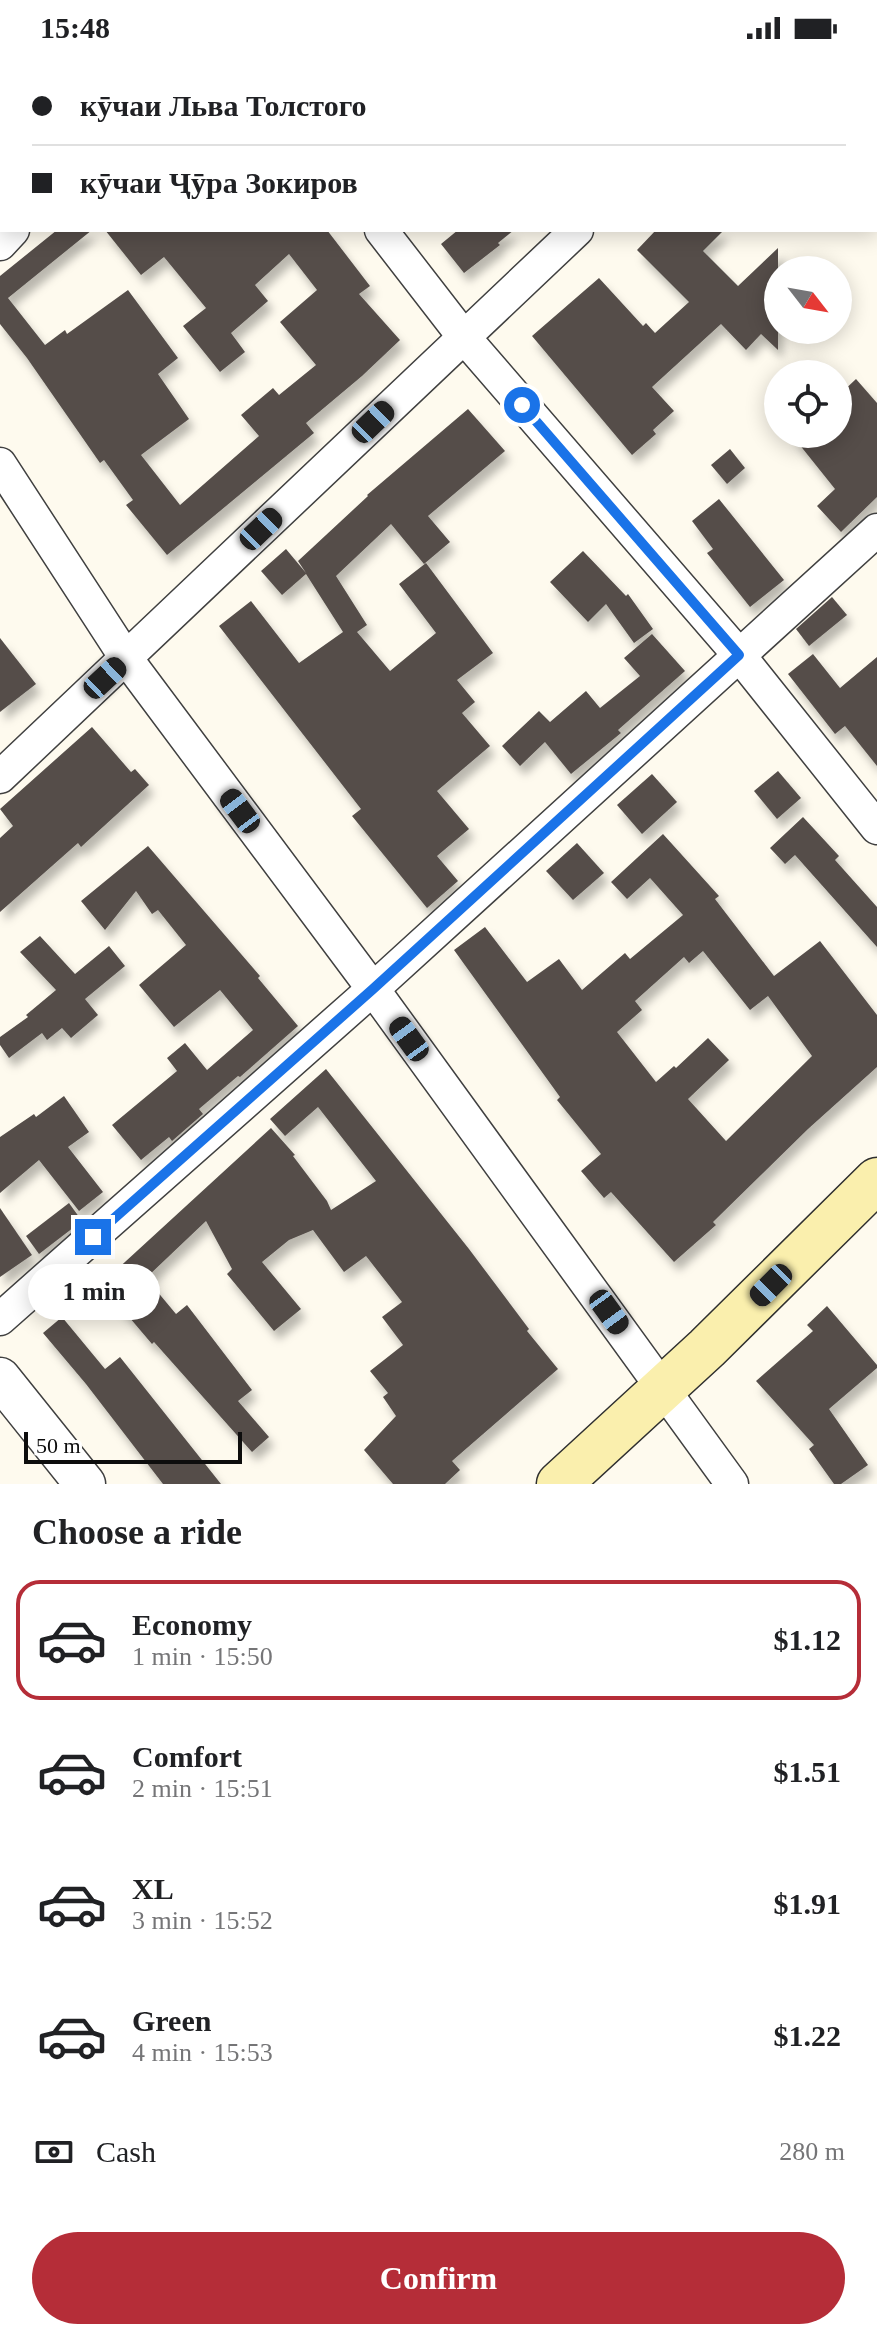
<!DOCTYPE html>
<html lang="en">
<head>
<meta charset="utf-8">
<style>
	:root { --surface:#fff; --page:#f2f2f2; --text:#202124; --muted:#757577; --line:#e0e0e0; --accent:#b52d38 }
	body { margin:0; font-family:Georgia,serif; background:var(--page); color:var(--text); height:100vh; display:flex; flex-direction:column; font-size:30px; white-space:nowrap }
	* { box-sizing:border-box; margin:0 }
	p { font-size:26px; color:var(--muted) }
	.icon { flex:none; width:44px; height:44px; fill:none; stroke:currentColor; stroke-width:2; stroke-linecap:round; stroke-linejoin:round }
	.map { position:relative; height:1428px; overflow:hidden }
	.sheet { display:flex; flex-direction:column; background:var(--surface); flex:1 }
	.sheet>* { flex:none }
	.guide { position:absolute; left:0px; top:0px; width:878px; height:176px; box-shadow:0 4px 20px #0003; display:grid; align-content:center; height:176px; padding:0 32px; background:var(--surface) }
	.needle { width:52px; rotate:121deg }
	.controls { position:absolute; left:764px; top:200px; display:grid; gap:16px }
	.controls a { display:grid; place-items:center; width:88px; height:88px; border-radius:50%; background:var(--surface); box-shadow:0 4px 20px #0003; font-size:40px }
	.scale { position:absolute; left:24px; bottom:20px; width:218px; box-sizing:border-box; padding-left:8px; border:4px solid #0d0d0d; border-top:0; font-size:22px; line-height:28px; white-space:nowrap; color:#0d0d0d; -webkit-text-stroke:6px #fff; paint-order:stroke }
	.end { position:absolute; width:36px; height:36px; margin:-18px; border:10px solid #1a73e8; background:#fff; box-shadow:0 0 0 4px #fff }
	.from { border-radius:50% }
	.bubble { position:absolute; height:56px; border-radius:28px; background:var(--surface); box-shadow:0 4px 20px #0003; font-size:26px; font-weight:800; line-height:56px; text-align:center }
	.car { position:absolute; width:24px; height:48px; margin:-24px -12px; border-radius:10px; box-shadow:0 0 6px 2px #0007; background:linear-gradient(#222 24%,#8ab4d8 0 40%,#222 0 76%,#8ab4d8 0 86%,#222 0) }
	.guide b { display:flex; align-items:center; gap:28px; height:76px; font-size:30px }
	.guide b+b { border-top:2px solid var(--line) }
	.guide i { width:20px; height:20px; background:var(--text) }
	ul { padding:0; list-style:none }
	li { display:flex; align-items:center; gap:24px; height:120px; margin:0 16px 12px; padding:0 16px; border:4px solid transparent; border-radius:24px }
	li div { flex:1 }
	li b { display:block; font-size:30px }
	li em { font-style:normal; font-weight:800 }
	li.active { border-color:var(--accent) }
	li>.icon { width:72px; height:72px; stroke-width:1.5 }
	h2 { padding:0 32px; font-size:36px; line-height:96px }
	.pay { display:flex; align-items:center; gap:20px; height:88px; padding:0 32px; font-size:30px }
	.pay p { margin-inline-start:auto }
	.action { display:flex; gap:16px; margin-top:auto; padding:16px 32px }
	.action a { flex:1; height:92px; border-radius:48px; background:var(--accent); color:#fff; font-size:32px; font-weight:800; line-height:92px; text-align:center }
	.status { display:flex; justify-content:space-between; align-items:center; height:56px; padding:0 40px; background:var(--surface); direction:ltr }
	.status svg { height:22px; fill:currentColor }
	.map>svg:first-child { display:block }
	.building { fill:#554e4a; fill-rule:evenodd; filter:url(#shadow) }
	.lines { fill:none; stroke-linecap:round; stroke-linejoin:round }
	.minor-casing { stroke:#404040; stroke-width:35 }
	.tertiary-casing { stroke:#404040; stroke-width:43 }
	.secondary-casing { stroke:#2f2f2f; stroke-width:47 }
	.minor { stroke:#fff; stroke-width:32 }
	.tertiary { stroke:#fff; stroke-width:40 }
	.secondary { stroke:#faefad; stroke-width:44 }
	.route { stroke:#1a73e8; stroke-width:10 }
</style>
</head>
<body>
<div class="status"><b>15:48</b><svg viewBox="0 0 49 12"><path d="M0 12V9h3v3zM5 12V6h3v6zM10 12V3h3v9zM15 12V0h3v12zM26 1h20v11H26zM47 4h2v5h-2z"/></svg></div>
<div class="map">
<svg width="877" height="1428" viewBox="0 0 877 1428">
	<defs>
		<filter id="shadow"><feDropShadow dx="5" dy="9" stdDeviation="4" flood-color="#0004"/></filter>
	</defs>
	<rect width="100%" height="100%" fill="#fefaee"/>
	<g class="building">
		<path d="M 57,174 L 92,174 L 8,242 L 45,289 L 65,274 L 67,278 L 128,234 L 178,302 L 158,318 L 189,363 L 141,399 L 180,449 L 259,380 L 241,359 L 273,332 L 279,339 L 316,309 L 280,266 L 317,234 L 289,198 L 255,229 L 268,245 L 231,277 L 245,296 L 220,316 L 183,270 L 206,252 L 164,201 L 141,219 L 105,174 L 327,174 L 370,230 L 359,238 L 400,284 L 362,320 L 306,367 L 314,377 L 167,499 L 126,449 L 133,444 L 104,404 L 100,407 L 27,302 L 0,268 L 0,220 Z"/>
		<path d="M 458,174 L 514,174 L 498,187 L 500,189 L 464,217 L 441,188 Z"/>
		<path d="M 656,174 L 724,174 L 703,195 L 738,230 L 778,192 L 778,294 L 761,278 L 746,294 L 721,268 L 652,331 L 674,355 L 653,374 L 656,378 L 632,399 L 532,280 L 599,222 L 643,270 L 646,267 L 655,277 L 689,246 L 637,194 Z"/>
		<path d="M 856,323 L 877,347 L 877,441 L 841,476 L 817,450 L 835,433 L 791,378 L 838,378 L 838,340 Z"/>
		<path d="M 468,353 L 505,395 L 428,460 L 450,486 L 424,508 L 391,468 L 336,520 L 367,569 L 357,576 L 390,615 L 436,577 L 399,528 L 426,507 L 493,597 L 457,624 L 475,646 L 462,657 L 490,690 L 437,735 L 469,773 L 437,800 L 458,825 L 427,852 L 352,760 L 361,753 L 219,570 L 251,545 L 299,607 L 343,576 L 306,518 L 282,539 L 261,515 L 286,493 L 306,517 L 298,505 L 368,440 L 367,439 Z"/>
		<path d="M 730,393 L 745,412 L 727,428 L 711,409 Z"/>
		<path d="M 719,443 L 784,524 L 750,551 L 707,497 L 713,493 L 692,465 Z"/>
		<path d="M 583,495 L 626,540 L 628,538 L 653,573 L 634,587 L 606,548 L 588,566 L 550,526 Z"/>
		<path d="M 832,541 L 847,559 L 809,590 L 796,573 Z"/>
		<path d="M 652,578 L 685,615 L 618,674 L 621,677 L 571,718 L 545,686 L 520,710 L 502,690 L 539,655 L 550,666 L 586,635 L 600,652 L 640,620 L 624,602 Z"/>
		<path d="M 0,582 L 36,628 L 0,656 Z"/>
		<path d="M 813,598 L 840,632 L 877,601 L 877,710 L 845,670 L 835,678 L 788,618 Z"/>
		<path d="M 92,671 L 131,716 L 135,713 L 149,729 L 81,791 L 78,787 L 0,856 L 0,782 L 13,770 L 0,753 Z"/>
		<path d="M 778,715 L 801,742 L 777,763 L 754,735 Z"/>
		<path d="M 652,718 L 677,746 L 642,778 L 617,749 Z"/>
		<path d="M 803,761 L 839,800 L 835,804 L 877,851 L 877,891 L 795,799 L 785,808 L 770,792 Z"/>
		<path d="M 663,778 L 719,840 L 715,843 L 774,920 L 820,885 L 877,959 L 877,1011 L 808,1073 L 713,1166 L 716,1169 L 674,1206 L 611,1136 L 604,1142 L 581,1115 L 601,1098 L 557,1044 L 560,1041 L 454,894 L 485,871 L 527,926 L 559,903 L 582,934 L 625,897 L 630,903 L 683,859 L 650,822 L 627,843 L 611,826 ZM 703,895 L 750,954 L 768,940 L 812,1000 L 726,1085 L 688,1043 L 729,1004 L 708,982 L 676,1012 L 674,1010 L 656,1026 L 617,976 L 642,954 L 635,945 L 684,901 L 689,907 Z"/>
		<path d="M 577,787 L 604,817 L 573,844 L 546,815 Z"/>
		<path d="M 148,790 L 260,920 L 258,922 L 298,970 L 240,1021 L 238,1020 L 199,1053 L 203,1058 L 172,1085 L 169,1081 L 141,1104 L 112,1069 L 177,1015 L 167,1002 L 185,987 L 207,1014 L 253,974 L 220,934 L 174,971 L 139,929 L 186,889 L 158,854 L 152,858 L 136,835 L 105,874 L 81,845 Z"/>
		<path d="M 40,880 L 75,918 L 109,890 L 125,910 L 85,943 L 98,959 L 71,982 L 62,972 L 47,984 L 42,977 L 9,1002 L 0,989 L 0,981 L 28,961 L 26,959 L 56,934 L 20,896 Z"/>
		<path d="M 326,1013 L 469,1193 L 529,1273 L 527,1275 L 558,1313 L 452,1405 L 460,1414 L 445,1428 L 393,1428 L 364,1394 L 396,1360 L 383,1341 L 388,1337 L 370,1315 L 403,1289 L 382,1261 L 402,1246 L 366,1200 L 344,1216 L 313,1174 L 289,1184 L 262,1206 L 301,1253 L 274,1275 L 227,1218 L 232,1213 L 206,1165 L 146,1222 L 176,1258 L 187,1249 L 252,1334 L 238,1345 L 269,1381 L 252,1396 L 154,1286 L 152,1288 L 101,1228 L 271,1072 L 295,1099 L 293,1100 L 327,1145 L 331,1154 L 376,1125 L 318,1051 L 285,1080 L 270,1063 Z"/>
		<path d="M 64,1040 L 89,1076 L 68,1091 L 103,1136 L 79,1155 L 39,1104 L 0,1137 L 0,1081 L 34,1058 L 36,1061 Z"/>
		<path d="M 69,1147 L 82,1165 L 39,1198 L 26,1180 Z"/>
		<path d="M 0,1152 L 32,1199 L 0,1221 Z"/>
		<path d="M 827,1250 L 877,1309 L 877,1312 L 829,1353 L 868,1409 L 841,1428 L 834,1428 L 809,1393 L 814,1389 L 756,1325 L 813,1275 L 807,1269 Z"/>
		<path d="M 62,1261 L 105,1313 L 120,1301 L 221,1428 L 163,1428 L 86,1328 L 43,1277 Z"/>
	</g>
	<g class="lines">
		<g class="minor-casing">
			<g id="minor">
				<path d="M 246,0 L 247,2"/>
				<path d="M 175,2 L 177,0"/>
				<path d="M 762,2 L 764,0"/>
				<path d="M 381,174 L 463,280 L 739,599 L 877,772"/>
				<path d="M 0,188 L 13,174"/>
				<path d="M 0,408 L 126,602 L 373,933 L 732,1428"/>
				<path d="M 0,721 L 577,174"/>
				<path d="M 0,1263 L 373,933 L 877,474"/>
			</g>
		</g>
		<g class="tertiary-casing">
			<path id="tertiary" d="M 0,1322 L 85,1428"/>
		</g>
		<g class="secondary-casing">
			<path id="secondary" d="M 559,1428 L 707,1292 L 877,1124"/>
		</g>
		<use href="#minor" class="minor"/>
		<use href="#tertiary" class="tertiary"/>
		<use href="#secondary" class="secondary"/>
	</g>
	<g class="lines">
		<path class="route" d="M 93,1181 L 373,933 L 739,599 L 522,349"/>
	</g>
</svg>
<div class="controls">
<a><svg class="needle" viewBox="-14 -14 28 28"><path d="M0-13l5 13h-10z" fill="#e53935"/><path d="M0 13l5-13h-10z" fill="#757577"/></svg></a>
<a><svg class="icon" aria-label="locate" viewBox="0 0 24 24"><circle cx="12" cy="12" r="6"/><path d="M12 2v4M12 18v4M2 12h4M18 12h4"/></svg></a>
</div>
<div class="scale">50 m</div>
<i class="end from" style="left:522px;top:349px"></i>
<i class="end" style="left:93px;top:1181px"></i>
<div class="bubble" style="left:28px;top:1208px;width:132px">1 min</div>
<i class="car" style="left:373px;top:366px;rotate:46deg"></i>
<i class="car" style="left:261px;top:473px;rotate:46deg"></i>
<i class="car" style="left:105px;top:622px;rotate:47deg"></i>
<i class="car" style="left:240px;top:755px;rotate:323deg"></i>
<i class="car" style="left:409px;top:983px;rotate:324deg"></i>
<i class="car" style="left:771px;top:1229px;rotate:225deg"></i>
<i class="car" style="left:609px;top:1256px;rotate:144deg"></i>
<div class="guide">
<b><i class="from"></i>кӯчаи Льва Толстого</b>
<b><i></i>кӯчаи Ҷӯра Зокиров</b>
</div>
</div>
<section class="sheet">
<h2>Choose a ride</h2>
<ul>
<li class="active"><svg class="icon" aria-label="car" viewBox="0 0 24 24"><path d="M5 17H2v-5l4-1 3-4h7l3 4 3 1v5h-3M9 17h6M6 11h13"/><circle cx="7" cy="17" r="2"/><circle cx="17" cy="17" r="2"/></svg><div><b>Economy</b><p>1 min · 15:50</p></div><em>$1.12</em></li>
<li><svg class="icon" aria-label="car" viewBox="0 0 24 24"><path d="M5 17H2v-5l4-1 3-4h7l3 4 3 1v5h-3M9 17h6M6 11h13"/><circle cx="7" cy="17" r="2"/><circle cx="17" cy="17" r="2"/></svg><div><b>Comfort</b><p>2 min · 15:51</p></div><em>$1.51</em></li>
<li><svg class="icon" aria-label="car" viewBox="0 0 24 24"><path d="M5 17H2v-5l4-1 3-4h7l3 4 3 1v5h-3M9 17h6M6 11h13"/><circle cx="7" cy="17" r="2"/><circle cx="17" cy="17" r="2"/></svg><div><b>XL</b><p>3 min · 15:52</p></div><em>$1.91</em></li>
<li><svg class="icon" aria-label="car" viewBox="0 0 24 24"><path d="M5 17H2v-5l4-1 3-4h7l3 4 3 1v5h-3M9 17h6M6 11h13"/><circle cx="7" cy="17" r="2"/><circle cx="17" cy="17" r="2"/></svg><div><b>Green</b><p>4 min · 15:53</p></div><em>$1.22</em></li>
</ul>
<div class="pay"><svg class="icon" aria-label="cash" viewBox="0 0 24 24"><path d="M3 7h18v10H3z"/><circle cx="12" cy="12" r="2"/></svg>Cash<p>280 m</p></div>
<div class="action"><a>Confirm</a></div>
</section>
</body>
</html>
